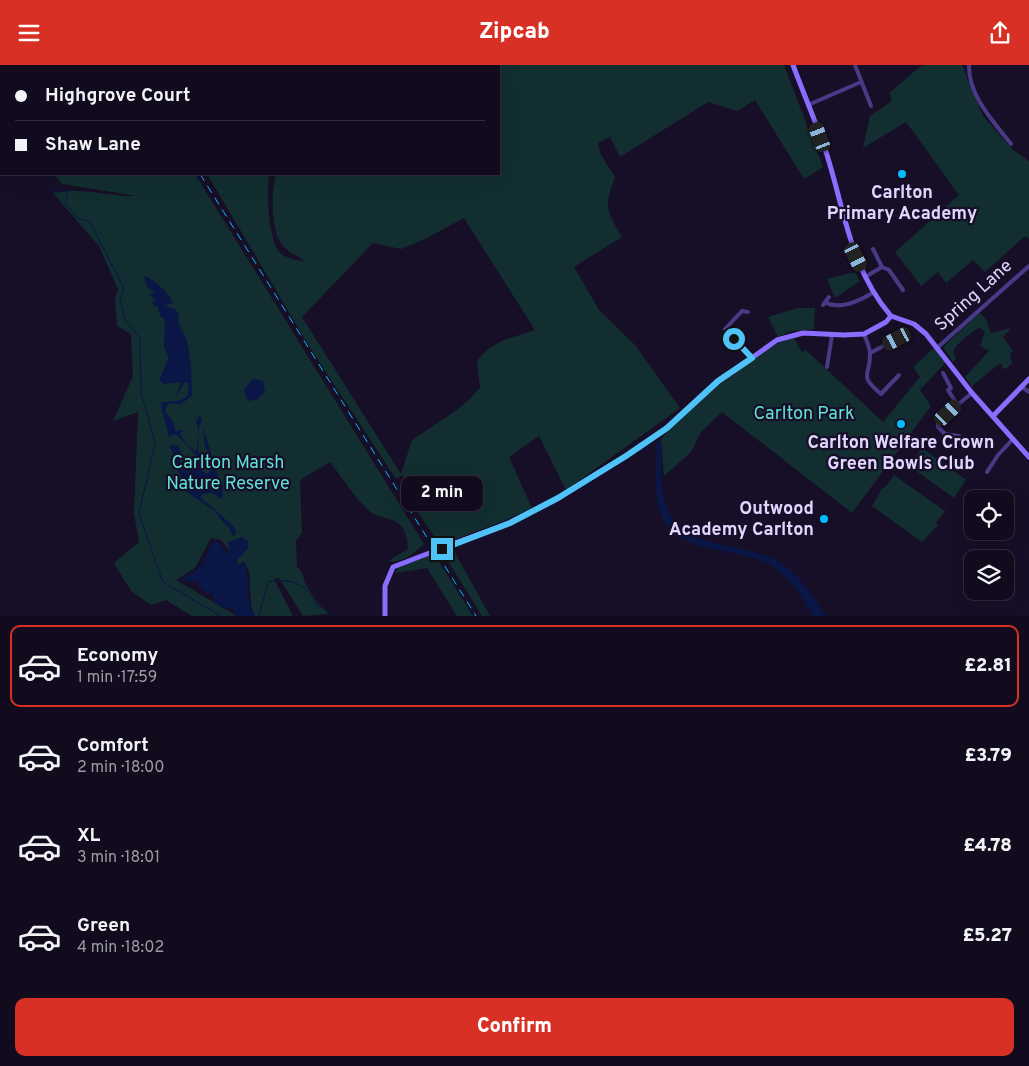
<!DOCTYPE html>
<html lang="en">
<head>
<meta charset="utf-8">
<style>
	:root { --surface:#110b1d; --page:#1e192a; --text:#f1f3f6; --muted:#9c9ba4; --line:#302b3b; --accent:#d93025 }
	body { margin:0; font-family:Overpass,sans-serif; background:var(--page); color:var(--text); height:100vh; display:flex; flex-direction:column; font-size:19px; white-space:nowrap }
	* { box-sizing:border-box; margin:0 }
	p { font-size:16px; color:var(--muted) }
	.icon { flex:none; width:28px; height:28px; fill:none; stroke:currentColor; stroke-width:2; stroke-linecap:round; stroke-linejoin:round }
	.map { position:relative; height:551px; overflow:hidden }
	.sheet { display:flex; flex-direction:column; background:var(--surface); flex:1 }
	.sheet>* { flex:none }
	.hud { position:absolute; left:0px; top:0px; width:500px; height:110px; box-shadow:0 5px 20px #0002,0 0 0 1px var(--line); display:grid; align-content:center; height:110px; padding:0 15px; background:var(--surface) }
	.fabs { position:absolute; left:964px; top:425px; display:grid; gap:10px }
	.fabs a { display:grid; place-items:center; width:50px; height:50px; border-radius:10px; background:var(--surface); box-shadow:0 5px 20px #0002,0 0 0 1px var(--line); font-size:25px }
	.end { position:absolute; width:22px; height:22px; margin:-11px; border:6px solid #4fc3f7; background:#111; box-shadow:0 0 0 2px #111 }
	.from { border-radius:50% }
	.bubble { position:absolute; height:35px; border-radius:10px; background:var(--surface); box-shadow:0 5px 20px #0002,0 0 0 1px var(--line); font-size:16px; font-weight:800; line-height:35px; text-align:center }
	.car { position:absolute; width:15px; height:30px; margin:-15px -8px; border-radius:6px; box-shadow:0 0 4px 1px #0007; background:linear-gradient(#222 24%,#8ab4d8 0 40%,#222 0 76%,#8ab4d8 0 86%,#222 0) }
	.hud b { display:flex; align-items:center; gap:18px; height:48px; font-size:19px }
	.hud b+b { border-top:1px solid var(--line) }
	.hud i { width:12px; height:12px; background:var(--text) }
	ul { padding:9px 0 0; list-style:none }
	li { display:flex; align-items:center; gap:15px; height:82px; margin:0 10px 8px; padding:0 5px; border:2px solid transparent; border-radius:10px }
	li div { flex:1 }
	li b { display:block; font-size:19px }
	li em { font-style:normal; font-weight:800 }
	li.active { border-color:var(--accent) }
	li>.icon { width:45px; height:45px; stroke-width:1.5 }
	.button { display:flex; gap:10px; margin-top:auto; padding:10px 15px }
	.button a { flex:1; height:58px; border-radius:10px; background:var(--accent); color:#fff; font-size:20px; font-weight:800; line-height:58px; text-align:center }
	header { display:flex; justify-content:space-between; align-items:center; height:65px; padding:0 15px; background:var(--accent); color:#fff; font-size:22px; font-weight:800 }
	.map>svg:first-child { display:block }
	.green { fill:#122e31; fill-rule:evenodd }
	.water { fill:#0a1646 }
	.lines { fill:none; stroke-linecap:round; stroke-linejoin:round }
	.stream { stroke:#0a1646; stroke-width:1 }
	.street { stroke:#493a87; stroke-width:4 }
	.secondary { stroke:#886dff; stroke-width:5 }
	.rail { stroke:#02bdff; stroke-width:1; stroke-dasharray:8 6; stroke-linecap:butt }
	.route { stroke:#4fc3f7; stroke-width:6 }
	.poi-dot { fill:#02bdff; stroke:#170f27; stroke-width:2 }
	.labels { text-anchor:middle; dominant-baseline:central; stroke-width:4.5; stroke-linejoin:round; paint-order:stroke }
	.poi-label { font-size:18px; font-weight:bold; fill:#e1d6ff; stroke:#170f27 }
	.street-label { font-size:18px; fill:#e1d6ff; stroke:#170f27 }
	.park-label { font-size:18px; fill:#5fe2d6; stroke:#170f27 }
</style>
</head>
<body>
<header><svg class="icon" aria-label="menu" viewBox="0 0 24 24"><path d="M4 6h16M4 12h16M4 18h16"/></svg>Zipcab<svg class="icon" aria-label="share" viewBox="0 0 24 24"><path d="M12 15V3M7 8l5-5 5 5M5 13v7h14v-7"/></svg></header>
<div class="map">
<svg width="1029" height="551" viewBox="0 0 1029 551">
	<rect width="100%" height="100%" fill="#170f27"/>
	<g class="green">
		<path d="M 320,0 L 784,0 L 823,102 L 804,114 L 755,35 L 737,46 L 708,37 L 620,92 L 610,72 L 598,78 L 601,90 L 615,112 C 604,142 606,145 622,172 L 574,202 L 599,245 L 635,280 L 680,343 L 566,425 L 539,371 L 509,392 L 532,443 L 501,457 L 440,480 L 406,430 L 415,427 L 402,410 L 396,414 L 309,281 L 207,109 L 270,109 C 265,123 269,177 280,188 C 286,193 295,195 302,196 L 304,195 C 297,191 289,187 284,182 C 270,169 271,125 276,109 L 499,109 L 499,1 L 318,1 ZM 464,153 L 535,265 C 510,274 494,274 477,296 L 480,322 L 471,333 L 454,347 L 412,375 L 401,409 L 302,252 L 373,178 L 401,184 L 423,175 Z"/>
		<path d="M 922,0 L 962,0 L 983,51 L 1013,85 L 1029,96 L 1029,174 L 1025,171 L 985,207 L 973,195 L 946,218 L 938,207 L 921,221 L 895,187 L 959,130 L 906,57 L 863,83 L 870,51 L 892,36 L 889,28 Z"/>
		<path d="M 54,109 L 195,109 L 424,479 C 414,488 402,499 388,496 L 408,484 C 407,446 382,459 367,444 C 353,431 342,412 330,397 L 300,415 L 302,468 L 296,476 L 297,502 C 303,506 303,514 306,520 C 313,532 319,541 330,549 L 303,551 L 279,513 L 274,514 L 293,551 L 252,551 L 249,506 L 244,496 L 237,502 L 237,495 L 221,475 L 211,473 L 195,503 L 176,515 L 237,551 L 192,551 L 166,535 L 151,540 L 131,526 L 114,498 L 139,477 L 134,449 L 138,347 L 113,356 L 133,311 L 131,269 L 117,261 L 115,233 L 118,224 L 99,181 L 53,128 C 77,121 111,132 137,131 L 62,119 Z"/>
		<path d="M 855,207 L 860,216 L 835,233 L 827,214 Z"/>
		<path d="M 797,243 L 815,243 L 814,264 L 791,266 L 778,272 L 768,252 Z"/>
		<path d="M 979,248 C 987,251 988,261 991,268 L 1011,263 L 1003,272 L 1013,286 L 1010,288 L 1012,298 L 1006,304 L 1002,303 L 1002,299 L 999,299 L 973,320 L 973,323 L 965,312 L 989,286 L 980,281 L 985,267 L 980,263 C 975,264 955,280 954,285 C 953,289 954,291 956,294 L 953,297 L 943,282 Z"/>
		<path d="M 794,273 L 802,287 L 806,285 L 883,357 L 920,312 L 913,302 L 935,282 L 946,297 L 920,325 L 931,341 L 852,448 L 722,347 L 701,367 L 691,387 L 664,411 L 661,374 L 667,367 C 703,332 744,287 794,273 Z"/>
		<path d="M 922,383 L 966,415 L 954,433 L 909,401 Z"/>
		<path d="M 894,410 L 945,446 L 936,458 L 938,460 L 922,477 L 872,441 L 883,422 L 885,423 Z"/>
		<path d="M 453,484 L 490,551 L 482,551 L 443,488 Z"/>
		<path d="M 434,489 L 473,551 L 457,551 L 427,503 L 396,508 L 397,503 Z"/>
	</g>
	<g class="water">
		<path d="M 144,211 C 154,214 171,229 173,239 L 164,240 L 176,245 C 180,251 178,254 179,260 C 181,265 186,272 187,276 C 191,294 192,313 192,331 L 181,339 L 168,339 L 165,346 L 174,358 L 175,366 L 183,365 L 180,369 L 186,379 L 196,387 L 199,367 L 196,356 L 200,350 L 202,356 L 199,361 L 198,388 L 205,391 L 200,393 L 201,400 L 209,400 L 203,402 L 202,406 L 207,409 L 214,403 L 209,386 L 205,383 L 203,362 L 219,414 L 223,421 L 222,434 L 212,428 L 203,429 L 200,432 L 233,461 L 236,466 L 235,471 L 232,470 C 230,460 219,455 216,447 L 187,427 L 187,422 L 173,397 L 174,392 L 170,382 L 173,380 L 177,380 L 181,387 L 179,391 L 180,398 L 183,398 L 184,394 L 197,391 C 193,387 179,371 175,369 L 169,372 L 161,340 L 162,337 L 178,336 L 188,331 L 188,318 L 185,317 L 176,331 L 181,317 L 163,319 L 159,315 L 169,293 L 164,282 L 165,255 L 160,251 L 158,242 L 152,239 L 155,235 L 148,229 L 155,228 L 147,222 Z"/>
		<path d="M 252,314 L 263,316 L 265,327 L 258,334 L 248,336 L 244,325 Z"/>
		<path d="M 660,376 C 664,398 658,422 667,443 C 687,487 739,476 776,495 C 798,506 813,531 826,551 L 813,551 C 802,531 788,510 768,499 C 734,480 675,492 660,447 C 652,425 658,401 656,378 Z"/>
		<path d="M 242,472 L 248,476 L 248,483 L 236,496 L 239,501 L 245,498 L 247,505 L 245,508 L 248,513 L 248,533 L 255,551 L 237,551 L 232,543 L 225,544 L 214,537 L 213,530 C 211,529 206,528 203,525 C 196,516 194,514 183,517 L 182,514 L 196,506 L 198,502 L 202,501 L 211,478 L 219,477 L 225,487 L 229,485 L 228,477 Z"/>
	</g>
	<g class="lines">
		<g class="stream">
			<path d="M 8,1 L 8,0"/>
			<path d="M 50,109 L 56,117 L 56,127 L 68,126 L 65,138 L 77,153 L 88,156 L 93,163 L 124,224 L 120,234 L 125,255 L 140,273 L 141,327 L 155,378 L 139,449 L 163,517 L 221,551"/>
			<path d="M 259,551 L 268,517 C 291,512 308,520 318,541 L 326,544 L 334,551"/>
		</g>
		<g class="street">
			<path d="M 855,0 L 871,41"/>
			<path d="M 969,0 C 968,30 993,56 1011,79"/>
			<path d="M 808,40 L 861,17"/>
			<path d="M 873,184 L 882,202"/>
			<path d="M 865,212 L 882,202 L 889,205 L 903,225"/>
			<path d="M 825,237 C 840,246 861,235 874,227"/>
			<path d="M 823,240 L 829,232"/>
			<path d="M 748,247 L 742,246 L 725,264 L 752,293"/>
			<path d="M 864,269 C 866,275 870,282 870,289 C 871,311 857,309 881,329 L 899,310"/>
			<path d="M 938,282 L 1029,201"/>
			<path d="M 870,288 L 897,274"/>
			<path d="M 827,302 L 832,270"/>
			<path d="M 943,308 L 951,323 L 948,325 L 957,339"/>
			<path d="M 1022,322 L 1029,327"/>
			<path d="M 959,371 L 945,369 L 938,362 L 938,356 L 972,328"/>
			<path d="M 987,407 L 998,390 L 1013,374"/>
		</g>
		<g class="secondary">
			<path d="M 793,0 C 804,30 817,59 827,90 C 845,147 850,203 891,251"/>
			<path d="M 891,251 L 914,259 L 926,269 L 972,328 L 1029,392"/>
			<path d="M 993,351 L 1029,314"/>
			<path d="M 441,483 L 510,458 L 558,433 L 626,391 L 667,363 L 719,316 L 777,275 L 803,268 L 844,270 L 864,269 L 886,257 L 891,251"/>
			<path d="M 385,551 L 385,521 L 393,502 L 432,487"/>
		</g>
		<g class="rail">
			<path d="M 161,0 L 161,1"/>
			<path d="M 200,109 L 476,551"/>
		</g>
	</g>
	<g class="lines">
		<path class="route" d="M 442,484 L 510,458 L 558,433 L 626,391 L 667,363 L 718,316 L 752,293 L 734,274"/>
	</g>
	<g class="poi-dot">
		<circle cx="902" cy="109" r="5"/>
		<circle cx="901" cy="359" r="5"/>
		<circle cx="824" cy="454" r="5"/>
	</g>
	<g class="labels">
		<g class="poi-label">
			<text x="902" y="128">Carlton<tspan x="902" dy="21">Primary Academy</tspan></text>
			<text x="901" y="378">Carlton Welfare Crown<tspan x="901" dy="21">Green Bowls Club</tspan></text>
			<text x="814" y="444" text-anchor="end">Outwood<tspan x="814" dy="21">Academy Carlton</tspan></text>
		</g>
		<g class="street-label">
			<text transform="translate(974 231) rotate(-42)">Spring Lane</text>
		</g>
		<g class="park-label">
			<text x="804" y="349">Carlton Park</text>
			<text x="228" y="398">Carlton Marsh<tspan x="228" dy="21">Nature Reserve</tspan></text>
		</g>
	</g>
</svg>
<div class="fabs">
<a><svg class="icon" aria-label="locate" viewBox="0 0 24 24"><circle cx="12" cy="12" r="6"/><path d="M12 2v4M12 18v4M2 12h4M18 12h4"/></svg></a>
<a><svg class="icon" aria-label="layers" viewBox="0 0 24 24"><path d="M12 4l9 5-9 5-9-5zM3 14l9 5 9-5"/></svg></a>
</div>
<i class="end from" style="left:734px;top:274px"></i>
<i class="end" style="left:442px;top:484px"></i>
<div class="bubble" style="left:401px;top:411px;width:82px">2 min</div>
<i class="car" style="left:820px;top:72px;rotate:339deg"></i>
<i class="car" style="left:856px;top:192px;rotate:154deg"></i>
<i class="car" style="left:897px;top:274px;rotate:243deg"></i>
<i class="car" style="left:948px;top:348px;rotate:47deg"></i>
<div class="hud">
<b><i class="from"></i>Highgrove Court</b>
<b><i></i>Shaw Lane</b>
</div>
</div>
<section class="sheet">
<ul>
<li class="active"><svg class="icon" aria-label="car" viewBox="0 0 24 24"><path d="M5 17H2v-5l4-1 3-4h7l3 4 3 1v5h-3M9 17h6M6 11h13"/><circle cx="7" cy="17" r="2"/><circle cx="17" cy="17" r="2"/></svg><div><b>Economy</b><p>1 min · 17:59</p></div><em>£2.81</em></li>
<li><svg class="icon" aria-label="car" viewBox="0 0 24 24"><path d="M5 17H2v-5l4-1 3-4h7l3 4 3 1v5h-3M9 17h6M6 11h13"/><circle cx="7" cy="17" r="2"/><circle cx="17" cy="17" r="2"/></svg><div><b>Comfort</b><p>2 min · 18:00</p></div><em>£3.79</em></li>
<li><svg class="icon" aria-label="car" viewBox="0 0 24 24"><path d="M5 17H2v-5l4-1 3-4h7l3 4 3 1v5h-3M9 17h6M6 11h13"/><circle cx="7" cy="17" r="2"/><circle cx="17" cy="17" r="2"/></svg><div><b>XL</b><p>3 min · 18:01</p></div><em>£4.78</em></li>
<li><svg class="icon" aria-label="car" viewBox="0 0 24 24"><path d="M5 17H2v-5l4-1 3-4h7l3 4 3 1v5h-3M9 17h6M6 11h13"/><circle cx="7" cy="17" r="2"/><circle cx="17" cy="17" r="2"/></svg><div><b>Green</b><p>4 min · 18:02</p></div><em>£5.27</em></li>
</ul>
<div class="button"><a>Confirm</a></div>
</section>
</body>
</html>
